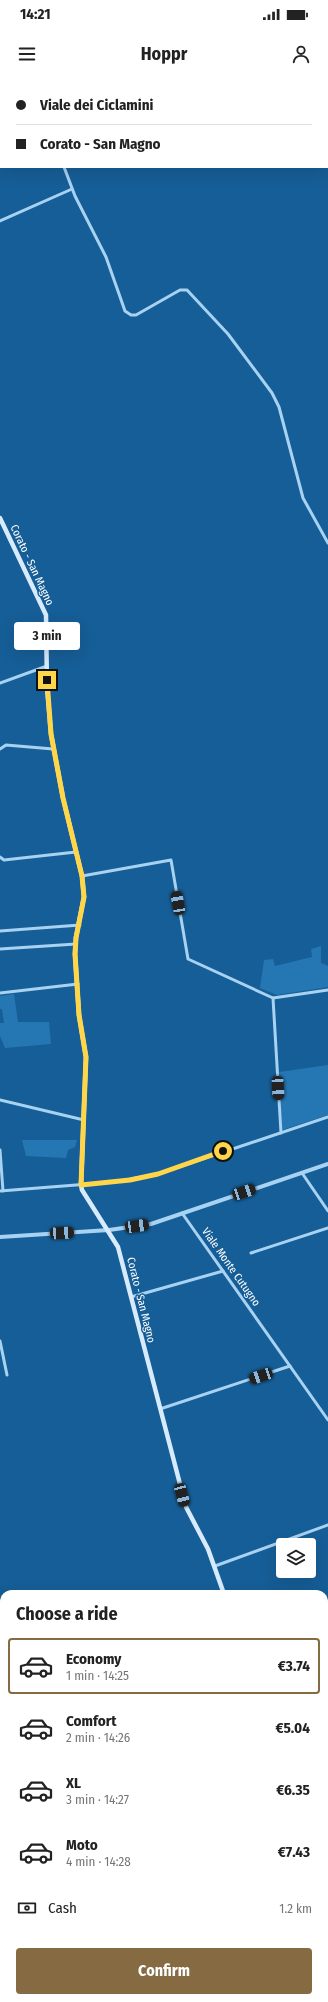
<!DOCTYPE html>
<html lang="en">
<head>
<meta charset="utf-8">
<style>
	:root { --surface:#fff; --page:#f2f2f2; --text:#222; --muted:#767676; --line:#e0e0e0; --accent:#856a42 }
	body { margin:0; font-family:"Fira Sans Condensed",sans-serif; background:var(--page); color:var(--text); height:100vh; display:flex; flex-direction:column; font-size:15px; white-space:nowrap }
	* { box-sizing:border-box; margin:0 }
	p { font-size:13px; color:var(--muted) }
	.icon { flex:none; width:22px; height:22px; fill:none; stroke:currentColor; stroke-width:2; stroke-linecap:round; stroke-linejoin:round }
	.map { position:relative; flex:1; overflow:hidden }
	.side { position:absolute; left:0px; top:1510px; width:328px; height:412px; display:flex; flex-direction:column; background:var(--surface); border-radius:12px 12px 0 0; box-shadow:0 4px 16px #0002 }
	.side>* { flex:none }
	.banner { position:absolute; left:0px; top:0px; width:328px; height:88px; box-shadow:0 4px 16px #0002; display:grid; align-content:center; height:88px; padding:0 16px; background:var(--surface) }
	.fabs { position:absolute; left:276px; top:1458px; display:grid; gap:8px }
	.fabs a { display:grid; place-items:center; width:40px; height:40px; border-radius:4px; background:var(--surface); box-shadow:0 4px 16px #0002; font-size:20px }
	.end { position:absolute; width:18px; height:18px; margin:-9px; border:5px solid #ffd54a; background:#111; box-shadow:0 0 0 2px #111 }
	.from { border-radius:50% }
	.bubble { position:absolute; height:28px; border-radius:4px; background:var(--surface); box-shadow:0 4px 16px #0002; font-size:13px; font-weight:700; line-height:28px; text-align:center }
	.car { position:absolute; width:12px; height:24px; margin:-12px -6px; border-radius:5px; box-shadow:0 0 3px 1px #0007; background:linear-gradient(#222 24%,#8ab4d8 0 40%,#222 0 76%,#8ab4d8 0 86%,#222 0) }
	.banner b { display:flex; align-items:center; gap:14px; height:38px; font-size:15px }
	.banner b+b { border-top:1px solid var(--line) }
	.banner i { width:10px; height:10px; background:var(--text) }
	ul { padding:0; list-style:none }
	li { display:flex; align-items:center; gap:12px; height:56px; margin:0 8px 6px; padding:0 8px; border:2px solid transparent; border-radius:4px }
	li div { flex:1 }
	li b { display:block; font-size:15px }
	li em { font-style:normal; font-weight:700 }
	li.active { border-color:var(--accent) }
	li>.icon { width:36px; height:36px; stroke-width:1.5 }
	h2 { padding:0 16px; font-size:18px; line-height:48px }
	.pay { display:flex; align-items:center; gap:10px; height:44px; padding:0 16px; font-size:15px }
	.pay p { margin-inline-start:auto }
	.button { display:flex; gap:8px; margin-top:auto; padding:8px 16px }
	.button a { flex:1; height:46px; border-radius:4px; background:var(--accent); color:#fff; font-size:16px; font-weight:700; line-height:46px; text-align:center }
	.status { display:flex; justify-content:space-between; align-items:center; height:28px; padding:0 20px; background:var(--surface); direction:ltr }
	.status svg { height:11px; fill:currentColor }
	header { display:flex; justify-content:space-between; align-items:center; height:52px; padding:0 16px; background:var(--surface); font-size:18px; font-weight:700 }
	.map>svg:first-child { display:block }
	.green { fill:#2577b3 }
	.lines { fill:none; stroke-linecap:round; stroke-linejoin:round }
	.minor { stroke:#a8d2f2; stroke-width:3 }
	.tertiary { stroke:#a8d2f2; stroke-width:4 }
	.secondary { stroke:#d7ebfc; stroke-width:4.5 }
	.route { stroke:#ffd54a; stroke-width:5 }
	.labels { text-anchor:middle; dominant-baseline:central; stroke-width:3; stroke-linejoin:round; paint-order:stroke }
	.street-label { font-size:11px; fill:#fff; stroke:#165e97 }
</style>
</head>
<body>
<div class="status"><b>14:21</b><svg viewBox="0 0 49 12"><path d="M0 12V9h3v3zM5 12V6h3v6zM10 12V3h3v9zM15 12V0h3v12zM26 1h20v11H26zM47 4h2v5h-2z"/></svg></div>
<header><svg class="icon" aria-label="menu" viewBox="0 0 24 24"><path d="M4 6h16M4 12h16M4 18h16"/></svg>Hoppr<svg class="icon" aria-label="person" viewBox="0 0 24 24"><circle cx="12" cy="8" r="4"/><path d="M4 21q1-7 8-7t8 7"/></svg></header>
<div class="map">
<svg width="328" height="1922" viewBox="0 0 328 1922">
	<rect width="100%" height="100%" fill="#165e97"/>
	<g class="green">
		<path d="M 321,866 L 321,883 L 328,886 L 328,907 L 277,915 L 260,908 L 264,880 L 273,879 L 275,886 L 312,877 L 311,869 Z"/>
		<path d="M 14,914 L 18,942 L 49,942 L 51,964 L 5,968 L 0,956 L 0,943 L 4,943 L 2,929 L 0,929 L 0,916 Z"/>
		<path d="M 328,985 L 328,1035 L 282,1050 L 279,992 Z"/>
		<path d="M 22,1060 L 77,1060 L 75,1067 L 68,1070 L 66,1078 L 26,1076 Z"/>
	</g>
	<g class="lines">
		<g class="minor">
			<path d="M 36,0 L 36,1"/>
			<path d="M 64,87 L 75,116 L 106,177 L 125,231 L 131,235 L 136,235 L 180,210 L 187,210 L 228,254 L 272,313 L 279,327 L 303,418 L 328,463"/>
			<path d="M 0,141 L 72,109"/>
			<path d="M 0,603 L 47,586"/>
			<path d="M 0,669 L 6,665 L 53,669"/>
			<path d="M 0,777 L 4,780 L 76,772"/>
			<path d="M 82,796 L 171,780 L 188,879 L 273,918 L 328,910"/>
			<path d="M 0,851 L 80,845"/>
			<path d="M 0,869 L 76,864"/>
			<path d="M 0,913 L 78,904"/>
			<path d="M 273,918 L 281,1053"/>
			<path d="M 0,1020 L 84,1040"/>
			<path d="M 0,1070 L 3,1111"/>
			<path d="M 302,1093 L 328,1131"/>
			<path d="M 0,1111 L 114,1102 L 158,1094 L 328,1037"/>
			<path d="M 182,1133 L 328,1340"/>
			<path d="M 251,1173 L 328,1148"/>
			<path d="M 131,1217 L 223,1191"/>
			<path d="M 0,1261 L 7,1295"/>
			<path d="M 160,1329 L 290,1286"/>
			<path d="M 215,1486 L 328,1445"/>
			<path d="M 324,1557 L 328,1556"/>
			<path d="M 0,1608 L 4,1607"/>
			<path d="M 324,1687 L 328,1686"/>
			<path d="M 324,1779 L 328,1778"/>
			<path d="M 0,1888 L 4,1887"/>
			<path d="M 308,1918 L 309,1922"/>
		</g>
		<path class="tertiary" d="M 0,1157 L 109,1150 L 151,1144 L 328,1084"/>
		<g class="secondary">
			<path d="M 0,438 L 46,535 L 47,608 L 51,654 L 63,718 L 82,796 L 84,817 L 76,857 L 75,874 L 79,935 L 86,977 L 81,1105 L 82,1110 L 118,1167 L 186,1427 L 208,1469 L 224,1514"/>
			<path d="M 324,1719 L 328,1725"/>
		</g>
	</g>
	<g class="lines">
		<path class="route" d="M 47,600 L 51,654 L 63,718 L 82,796 L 84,817 L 76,858 L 75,874 L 79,935 L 86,977 L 81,1105 L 130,1100 L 158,1094 L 223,1071"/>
	</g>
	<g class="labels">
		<g class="street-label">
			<text transform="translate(32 485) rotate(65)">Corato - San Magno</text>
			<text transform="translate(231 1187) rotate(55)">Viale Monte Cutugno</text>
			<text transform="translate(141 1220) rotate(76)">Corato - San Magno</text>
		</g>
	</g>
</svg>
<div class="fabs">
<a><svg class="icon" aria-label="layers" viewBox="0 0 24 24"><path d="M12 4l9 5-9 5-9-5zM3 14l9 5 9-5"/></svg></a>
</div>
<i class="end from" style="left:223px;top:1071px"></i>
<i class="end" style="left:47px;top:600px"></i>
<div class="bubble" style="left:14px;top:542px;width:66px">3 min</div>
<i class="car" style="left:178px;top:823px;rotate:350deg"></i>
<i class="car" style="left:278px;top:1008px;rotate:177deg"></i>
<i class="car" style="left:244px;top:1112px;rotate:72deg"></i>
<i class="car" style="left:137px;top:1146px;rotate:82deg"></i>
<i class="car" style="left:62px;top:1153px;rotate:87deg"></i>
<i class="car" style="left:261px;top:1296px;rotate:252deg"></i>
<i class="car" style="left:182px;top:1415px;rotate:165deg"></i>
<div class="banner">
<b><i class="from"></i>Viale dei Ciclamini</b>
<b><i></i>Corato - San Magno</b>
</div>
<section class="side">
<h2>Choose a ride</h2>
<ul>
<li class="active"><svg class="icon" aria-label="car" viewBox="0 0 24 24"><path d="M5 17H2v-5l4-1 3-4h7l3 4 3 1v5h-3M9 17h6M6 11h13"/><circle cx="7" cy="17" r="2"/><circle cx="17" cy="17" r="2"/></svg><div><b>Economy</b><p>1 min · 14:25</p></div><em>€3.74</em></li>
<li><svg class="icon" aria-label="car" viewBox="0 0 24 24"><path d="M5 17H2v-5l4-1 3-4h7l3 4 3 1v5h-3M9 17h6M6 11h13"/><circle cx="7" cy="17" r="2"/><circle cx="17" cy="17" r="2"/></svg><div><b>Comfort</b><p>2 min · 14:26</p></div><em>€5.04</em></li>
<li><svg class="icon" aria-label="car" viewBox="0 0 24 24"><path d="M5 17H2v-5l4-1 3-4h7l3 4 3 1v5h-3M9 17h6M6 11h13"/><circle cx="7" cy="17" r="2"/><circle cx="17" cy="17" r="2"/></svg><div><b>XL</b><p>3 min · 14:27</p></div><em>€6.35</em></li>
<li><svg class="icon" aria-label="car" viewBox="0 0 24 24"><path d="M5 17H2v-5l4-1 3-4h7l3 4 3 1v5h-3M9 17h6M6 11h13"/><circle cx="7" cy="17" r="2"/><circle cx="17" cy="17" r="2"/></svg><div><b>Moto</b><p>4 min · 14:28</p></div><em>€7.43</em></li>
</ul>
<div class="pay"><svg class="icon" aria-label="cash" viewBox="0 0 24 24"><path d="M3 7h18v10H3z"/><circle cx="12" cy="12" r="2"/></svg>Cash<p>1.2 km</p></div>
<div class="button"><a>Confirm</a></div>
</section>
</div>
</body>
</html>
